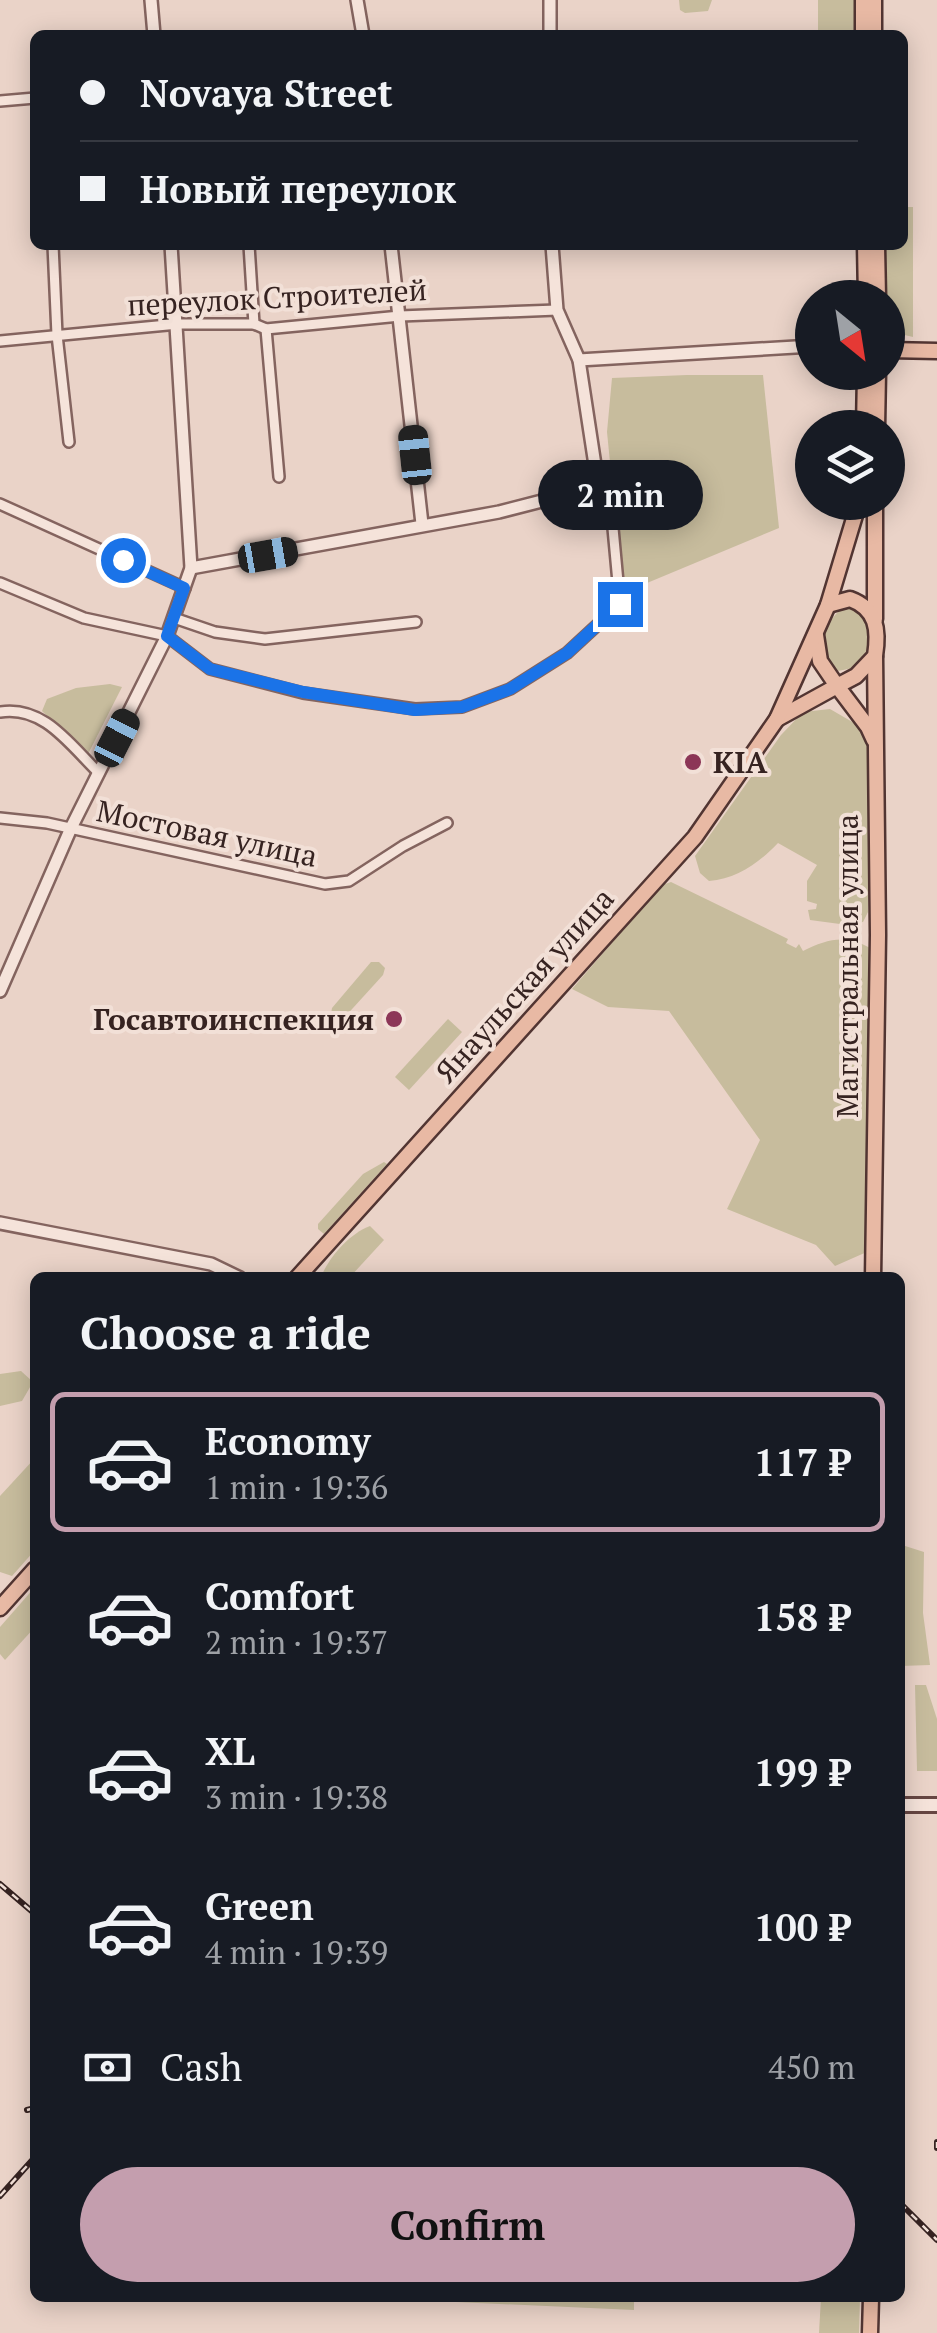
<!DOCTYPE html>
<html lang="en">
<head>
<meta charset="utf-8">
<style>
	:root { --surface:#171b24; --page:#242831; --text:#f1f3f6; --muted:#9ea1a6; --line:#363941; --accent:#c49eae }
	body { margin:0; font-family:"PT Serif",serif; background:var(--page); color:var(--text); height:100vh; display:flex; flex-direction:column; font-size:38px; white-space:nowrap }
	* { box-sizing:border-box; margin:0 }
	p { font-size:32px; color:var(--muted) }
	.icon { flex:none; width:55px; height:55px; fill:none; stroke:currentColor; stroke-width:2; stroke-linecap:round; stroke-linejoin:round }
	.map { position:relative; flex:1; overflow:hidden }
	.panel { position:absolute; left:30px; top:1272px; width:875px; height:1030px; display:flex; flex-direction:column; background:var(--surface); border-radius:15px; box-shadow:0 5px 25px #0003 }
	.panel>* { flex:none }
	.guide { position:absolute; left:30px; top:30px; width:878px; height:220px; border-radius:15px; box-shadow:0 5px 25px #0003; display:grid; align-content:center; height:220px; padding:0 50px; background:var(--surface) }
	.needle { width:65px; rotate:150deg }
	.tools { position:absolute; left:795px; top:280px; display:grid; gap:20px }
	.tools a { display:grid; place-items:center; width:110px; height:110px; border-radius:50%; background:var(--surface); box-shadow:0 5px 25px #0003; font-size:50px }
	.end { position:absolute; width:45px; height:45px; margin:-22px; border:12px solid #1a73e8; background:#fff; box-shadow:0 0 0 5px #fff }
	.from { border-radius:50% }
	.bubble { position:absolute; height:70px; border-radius:35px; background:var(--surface); box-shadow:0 5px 25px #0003; font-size:32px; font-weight:600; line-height:70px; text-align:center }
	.car { position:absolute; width:30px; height:60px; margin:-30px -15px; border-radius:12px; box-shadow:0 0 8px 2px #0007; background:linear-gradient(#222 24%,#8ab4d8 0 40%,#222 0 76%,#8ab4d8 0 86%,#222 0) }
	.guide b { display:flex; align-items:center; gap:35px; height:95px; font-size:38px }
	.guide b+b { border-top:2px solid var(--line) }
	.guide i { width:25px; height:25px; background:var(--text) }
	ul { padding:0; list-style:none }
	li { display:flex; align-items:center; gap:30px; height:140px; margin:0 20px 15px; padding:0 30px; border:5px solid transparent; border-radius:15px }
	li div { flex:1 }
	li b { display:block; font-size:38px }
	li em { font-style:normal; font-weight:600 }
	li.current { border-color:var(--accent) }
	li>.icon { width:90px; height:90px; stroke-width:1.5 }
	h2 { padding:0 50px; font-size:45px; line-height:120px }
	.pay { display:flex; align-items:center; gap:25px; height:110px; padding:0 50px; font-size:38px }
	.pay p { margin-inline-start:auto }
	.cta { display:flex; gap:20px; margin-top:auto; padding:20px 50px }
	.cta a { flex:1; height:115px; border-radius:60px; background:var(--accent); color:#111; font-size:40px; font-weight:600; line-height:115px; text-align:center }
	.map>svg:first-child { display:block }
	.green { fill:#c7bc9d }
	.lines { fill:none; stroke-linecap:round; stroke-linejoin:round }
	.minor-casing { stroke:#84645f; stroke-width:14 }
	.tertiary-casing { stroke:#84645f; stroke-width:16 }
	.secondary-casing { stroke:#664642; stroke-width:18 }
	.primary-casing { stroke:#523532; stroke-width:19 }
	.minor { stroke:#f5e3da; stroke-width:9 }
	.tertiary { stroke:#f5e3da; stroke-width:11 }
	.secondary { stroke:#f5e3da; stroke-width:12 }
	.primary { stroke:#e8b9a4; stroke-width:14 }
	.rail-casing { stroke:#362321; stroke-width:6 }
	.rail { stroke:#f2e0d7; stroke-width:2.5; stroke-dasharray:8; stroke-linecap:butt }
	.route { stroke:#1a73e8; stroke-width:12 }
	.poi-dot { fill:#8c3657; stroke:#f2e0d7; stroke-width:4 }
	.labels { text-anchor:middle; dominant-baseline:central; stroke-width:8; stroke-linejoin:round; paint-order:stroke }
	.street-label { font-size:30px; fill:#362321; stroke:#f2e0d7 }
	.poi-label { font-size:30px; font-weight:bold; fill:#362321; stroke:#f2e0d7; text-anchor:start }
</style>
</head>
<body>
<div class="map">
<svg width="937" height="2333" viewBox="0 0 937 2333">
	<rect width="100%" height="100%" fill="#ead3c8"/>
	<g class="green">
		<path d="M 679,0 L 712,0 L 708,11 L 685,13 L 680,10 Z"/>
		<rect x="818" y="0" width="37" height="35"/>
		<path d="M 903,207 L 913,207 L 913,337 L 892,332 L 888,320 L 888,298 L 882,297 L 882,245 L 902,245 Z"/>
		<path d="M 687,375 L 763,375 L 779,528 L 623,593 L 607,432 L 612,378 Z"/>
		<path d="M 844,607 C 877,608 873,646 858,667 L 838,671 C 815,653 822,623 844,607 Z"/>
		<path d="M 110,684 L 122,687 L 87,756 L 42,711 L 47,699 L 76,688 Z"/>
		<path d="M 830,709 L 861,727 L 869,745 L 868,912 L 863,922 L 840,924 L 810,920 L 808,910 L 816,909 L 817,904 L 807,901 L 807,881 L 817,865 L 778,843 C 759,863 737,879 709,881 L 700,873 L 695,856 L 781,735 L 803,712 Z"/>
		<path d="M 671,882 L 788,939 L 786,943 L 796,948 L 799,944 L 803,951 C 827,939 846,934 870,948 L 869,1251 L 835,1266 L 816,1245 L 727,1209 L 760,1140 L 669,1011 L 608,1007 L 572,989 L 662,885 Z"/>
		<path d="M 371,962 L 379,962 L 385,968 L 383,975 L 343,1019 L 338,1021 L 331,1014 L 332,1008 Z"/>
		<path d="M 448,1019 L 462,1032 L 409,1090 L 395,1077 Z"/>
		<path d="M 384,1162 L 387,1164 L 324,1234 L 318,1229 L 318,1224 L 363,1174 Z"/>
		<path d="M 370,1226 L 384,1240 L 350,1277 L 321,1277 C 329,1257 349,1234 370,1226 Z"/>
		<path d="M 21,1371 L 33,1382 L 22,1401 L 0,1406 L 0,1374 Z"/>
		<path d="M 35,1458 L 35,1550 L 12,1576 L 0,1572 L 0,1496 Z"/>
		<path d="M 902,1545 L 924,1552 L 923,1613 L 930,1665 L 900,1666 Z"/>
		<path d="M 35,1587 L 35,1627 L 5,1660 L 0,1654 L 0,1627 Z"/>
		<path d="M 915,1685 L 926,1685 L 937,1719 L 937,1771 L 917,1771 Z"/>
		<path d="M 456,2298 L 634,2298 L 634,2310 L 456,2302 Z"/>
		<path d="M 821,2298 L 860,2298 L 859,2333 L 819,2333 Z"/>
	</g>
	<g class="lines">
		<g class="minor-casing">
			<g id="minor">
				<path d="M 0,101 L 35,98"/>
				<path d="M 53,245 L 57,335 L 69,442"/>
				<path d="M 249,245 L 254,324"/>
				<path d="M 266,329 L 279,477"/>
				<path d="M 0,341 L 178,324 L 254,324 L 266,329 L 400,316 L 557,310"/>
				<path d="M 0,504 L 185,588"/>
				<path d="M 0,583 L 84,618 L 167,636 L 210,669 L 303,693 L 415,709 L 462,707 L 510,689 L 567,653 L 620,604 L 609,485 L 595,465"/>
				<path d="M 174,618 L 215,632 L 265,639 L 416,622"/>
				<path d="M 0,712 C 44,705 70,745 99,773"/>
				<path d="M 0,818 L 47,823 L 325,884 L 349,881 L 403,846 L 447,823"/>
			</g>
		</g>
		<g class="tertiary-casing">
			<g id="tertiary">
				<path d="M 151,0 L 154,35"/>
				<path d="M 357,0 L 363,35"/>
				<path d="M 550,35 L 550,0"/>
				<path d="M 391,245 L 422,524"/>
				<path d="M 579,360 L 812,346"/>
				<path d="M 191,568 L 499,512 L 565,495 L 583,482 L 595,465 L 579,360 L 557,310 L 552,245"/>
				<path d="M 0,991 L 71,828 L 167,636 L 191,568 L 171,245"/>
				<path d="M 0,1223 L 211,1264 L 240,1278"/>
			</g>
		</g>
		<g class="secondary-casing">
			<path id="secondary" d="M 900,1805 L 937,1805"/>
		</g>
		<g class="primary-casing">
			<g id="primary">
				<path d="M 863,0 L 863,35"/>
				<path d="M 874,0 L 874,35"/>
				<path d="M 865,245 L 866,298"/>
				<path d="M 877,245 L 878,298"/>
				<path d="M 888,350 L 937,351"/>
				<path d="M 864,428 L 865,372"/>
				<path d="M 877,428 L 878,372"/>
				<path d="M 875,619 L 875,502"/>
				<path d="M 816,635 L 820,661 L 837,686 L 856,676 L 875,656 C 879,630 877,609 850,599 L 828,605"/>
				<path d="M 777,719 L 837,686 L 868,727 L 874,740"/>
				<path d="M 297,1278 L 695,837 L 777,719 L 828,605 L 859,502"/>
				<path d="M 873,1278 L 878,935 L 875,656"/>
				<path d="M 0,1608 L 35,1569"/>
				<path d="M 870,2333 L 871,2298"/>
			</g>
		</g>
		<use href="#minor" class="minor"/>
		<use href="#tertiary" class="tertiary"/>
		<use href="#secondary" class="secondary"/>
		<use href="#primary" class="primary"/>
		<g class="rail-casing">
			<g id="rail">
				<path d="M 0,1884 L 35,1914"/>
				<path d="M 27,2110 L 35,2108"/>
				<path d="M 937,2142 L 937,2148"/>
				<path d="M 0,2196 L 35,2157"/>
				<path d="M 900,2203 L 937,2240"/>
			</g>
		</g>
		<use href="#rail" class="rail"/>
	</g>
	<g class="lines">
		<path class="route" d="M 123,560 L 184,588 L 167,636 L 210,669 L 303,692 L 415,710 L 462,707 L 510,689 L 567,653 L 620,604"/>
	</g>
	<g class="poi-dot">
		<circle cx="693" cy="762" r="10"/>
		<circle cx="394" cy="1019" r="10"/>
	</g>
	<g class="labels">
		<g class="street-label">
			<text transform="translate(277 297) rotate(-3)">переулок Строителей</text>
			<text transform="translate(207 833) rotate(12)">Мостовая улица</text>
			<text transform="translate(847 966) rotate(-90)">Магистральная улица</text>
			<text transform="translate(524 985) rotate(-48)">Янаульская улица</text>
		</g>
		<g class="poi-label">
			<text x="713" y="762">KIA</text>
			<text x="374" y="1019" text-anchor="end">Госавтоинспекция</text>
		</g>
	</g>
</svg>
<div class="tools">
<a><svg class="needle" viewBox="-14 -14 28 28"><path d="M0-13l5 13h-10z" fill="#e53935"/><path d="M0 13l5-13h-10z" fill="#9ea1a6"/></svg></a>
<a><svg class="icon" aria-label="layers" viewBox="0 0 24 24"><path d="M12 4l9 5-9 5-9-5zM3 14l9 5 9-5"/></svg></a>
</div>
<i class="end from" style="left:123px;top:560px"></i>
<i class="end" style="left:620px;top:604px"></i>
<div class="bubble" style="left:538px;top:460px;width:165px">2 min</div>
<i class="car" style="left:415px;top:455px;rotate:354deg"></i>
<i class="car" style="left:268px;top:555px;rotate:80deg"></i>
<i class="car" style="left:117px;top:738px;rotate:27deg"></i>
<div class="guide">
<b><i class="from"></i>Novaya Street</b>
<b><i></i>Новый переулок</b>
</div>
<section class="panel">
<h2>Choose a ride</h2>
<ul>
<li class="current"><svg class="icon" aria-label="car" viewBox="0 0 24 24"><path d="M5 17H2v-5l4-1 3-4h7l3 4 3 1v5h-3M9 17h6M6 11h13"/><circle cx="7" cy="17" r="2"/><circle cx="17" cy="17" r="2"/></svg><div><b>Economy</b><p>1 min · 19:36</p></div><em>117 ₽</em></li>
<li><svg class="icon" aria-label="car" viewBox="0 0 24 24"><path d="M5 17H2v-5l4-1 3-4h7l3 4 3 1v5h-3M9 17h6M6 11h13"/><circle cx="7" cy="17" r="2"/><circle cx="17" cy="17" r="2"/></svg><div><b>Comfort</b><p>2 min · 19:37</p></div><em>158 ₽</em></li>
<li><svg class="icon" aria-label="car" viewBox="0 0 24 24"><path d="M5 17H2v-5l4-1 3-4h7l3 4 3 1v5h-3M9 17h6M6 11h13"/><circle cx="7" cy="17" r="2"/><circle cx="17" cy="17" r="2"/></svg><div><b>XL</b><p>3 min · 19:38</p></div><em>199 ₽</em></li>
<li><svg class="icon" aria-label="car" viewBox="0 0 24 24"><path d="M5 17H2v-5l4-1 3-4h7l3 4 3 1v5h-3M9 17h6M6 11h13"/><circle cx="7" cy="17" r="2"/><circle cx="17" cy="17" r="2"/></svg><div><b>Green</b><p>4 min · 19:39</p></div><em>100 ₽</em></li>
</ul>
<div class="pay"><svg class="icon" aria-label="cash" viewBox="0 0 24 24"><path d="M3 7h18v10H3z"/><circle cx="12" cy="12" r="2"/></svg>Cash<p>450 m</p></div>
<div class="cta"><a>Confirm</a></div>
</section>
</div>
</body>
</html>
